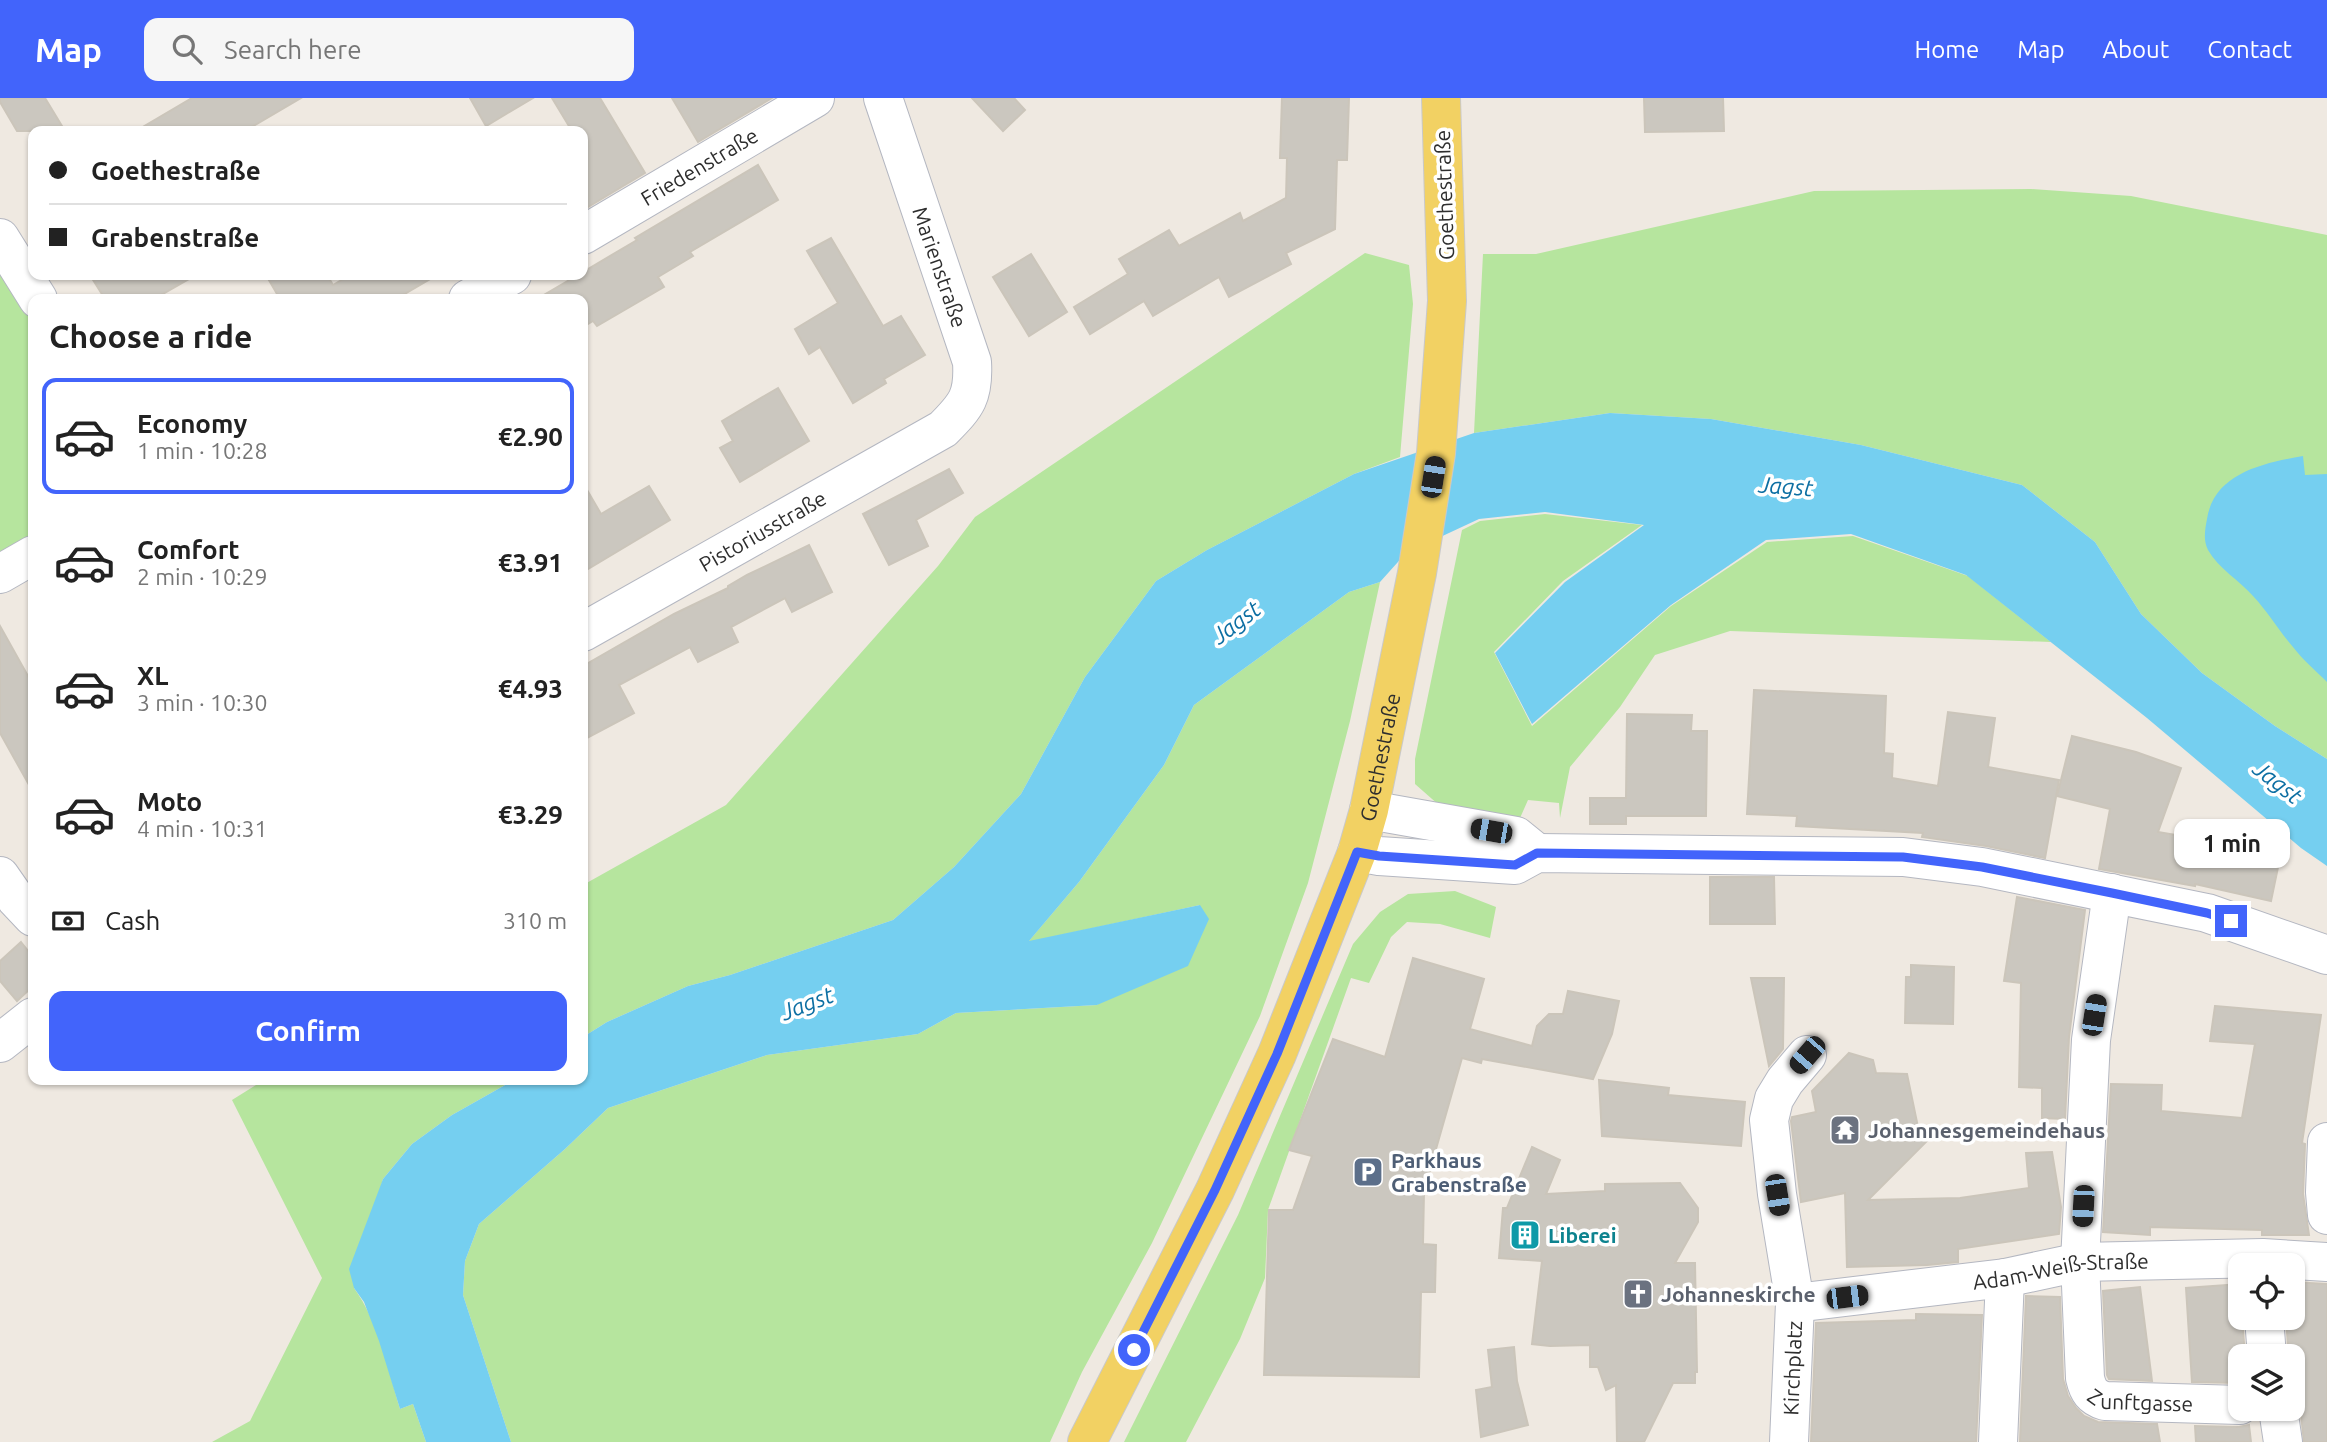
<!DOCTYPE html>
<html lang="en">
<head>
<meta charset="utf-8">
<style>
	:root { --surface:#fff; --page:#f6f6f6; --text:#222; --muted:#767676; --line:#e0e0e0; --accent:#4264fb }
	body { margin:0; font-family:Ubuntu,sans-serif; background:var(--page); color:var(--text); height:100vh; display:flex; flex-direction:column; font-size:26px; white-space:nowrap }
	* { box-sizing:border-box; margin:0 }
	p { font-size:23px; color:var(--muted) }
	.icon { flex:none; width:38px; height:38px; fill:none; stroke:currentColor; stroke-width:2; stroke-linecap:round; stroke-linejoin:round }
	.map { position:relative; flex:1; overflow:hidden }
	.sheet { position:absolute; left:28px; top:196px; width:560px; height:791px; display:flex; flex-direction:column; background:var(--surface); border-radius:14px; box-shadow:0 2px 5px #0004 }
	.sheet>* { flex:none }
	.top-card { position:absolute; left:28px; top:28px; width:560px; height:154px; border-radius:14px; box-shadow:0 2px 5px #0004; display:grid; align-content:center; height:154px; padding:0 21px; background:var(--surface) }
	.controls { position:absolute; left:2228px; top:1155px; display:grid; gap:14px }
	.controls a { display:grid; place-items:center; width:77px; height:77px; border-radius:14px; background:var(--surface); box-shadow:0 2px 5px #0004; font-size:35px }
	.end { position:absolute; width:32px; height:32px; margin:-16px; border:9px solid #4264fb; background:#fff; box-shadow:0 0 0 4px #fff }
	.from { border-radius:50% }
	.bubble { position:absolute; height:49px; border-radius:14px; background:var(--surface); box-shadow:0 2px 5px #0004; font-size:23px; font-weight:600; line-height:49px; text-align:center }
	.car { position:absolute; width:21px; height:42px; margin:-21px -10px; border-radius:9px; box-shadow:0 0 5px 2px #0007; background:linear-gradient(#222 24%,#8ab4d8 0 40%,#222 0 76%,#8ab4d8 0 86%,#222 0) }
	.top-card b { display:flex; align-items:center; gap:24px; height:66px; font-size:26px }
	.top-card b+b { border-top:2px solid var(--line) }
	.top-card i { width:18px; height:18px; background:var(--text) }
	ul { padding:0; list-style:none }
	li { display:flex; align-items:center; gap:21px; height:116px; margin:0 14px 10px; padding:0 7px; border:4px solid transparent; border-radius:14px }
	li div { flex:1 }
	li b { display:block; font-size:26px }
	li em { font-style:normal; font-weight:600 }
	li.on { border-color:var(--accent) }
	li>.icon { width:63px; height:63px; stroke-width:1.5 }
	h2 { padding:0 21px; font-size:32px; line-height:84px }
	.pay { display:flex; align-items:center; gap:18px; height:77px; padding:0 21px; font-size:26px }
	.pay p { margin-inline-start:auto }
	.button { display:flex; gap:14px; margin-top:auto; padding:14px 21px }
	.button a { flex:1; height:80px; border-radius:14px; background:var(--accent); color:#fff; font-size:28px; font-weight:600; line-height:80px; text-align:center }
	header { display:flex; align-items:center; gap:42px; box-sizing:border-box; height:98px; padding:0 35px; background:var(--accent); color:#fff }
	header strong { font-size:33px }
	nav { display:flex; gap:38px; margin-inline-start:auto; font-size:24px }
	.search { width:490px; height:63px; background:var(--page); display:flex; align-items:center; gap:18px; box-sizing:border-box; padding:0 24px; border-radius:14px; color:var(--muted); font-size:26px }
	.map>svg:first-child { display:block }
	.green { fill:#b6e59e }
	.water { fill:#75cff0 }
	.building { fill:#cbc7bf; stroke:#cbc5ba; stroke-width:2 }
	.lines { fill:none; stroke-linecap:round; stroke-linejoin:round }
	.minor-casing { stroke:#b4b7c1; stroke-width:40 }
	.major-casing { stroke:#c9c9c9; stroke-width:40 }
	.minor { stroke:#fff; stroke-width:38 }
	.major { stroke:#f2d163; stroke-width:38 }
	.route { stroke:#4264fb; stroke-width:9 }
	.labels { text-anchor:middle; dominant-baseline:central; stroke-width:7; stroke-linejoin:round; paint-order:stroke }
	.street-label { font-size:21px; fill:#2e2e2e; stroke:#fff }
	.worship-label { font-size:21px; font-weight:bold; fill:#5b616d; stroke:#fff; text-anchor:start }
	.service-label { font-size:21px; font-weight:bold; fill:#4e5e75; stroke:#fff; text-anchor:start }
	.culture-label { font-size:21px; font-weight:bold; fill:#0d838f; stroke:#fff; text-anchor:start }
	.water-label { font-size:23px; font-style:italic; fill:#0d6fa3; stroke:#fff }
</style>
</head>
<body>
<header>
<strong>Map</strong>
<div class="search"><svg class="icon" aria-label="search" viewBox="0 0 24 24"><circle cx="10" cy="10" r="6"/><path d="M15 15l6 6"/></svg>Search here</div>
<nav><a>Home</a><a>Map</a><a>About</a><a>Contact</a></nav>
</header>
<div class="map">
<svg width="2327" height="1344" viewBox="0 0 2327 1344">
	<rect width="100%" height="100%" fill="#efe9e1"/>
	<g class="green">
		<path d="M 2031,91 L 2131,98 L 2327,137 L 2327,661 L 2275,628 L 2202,575 L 2141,516 L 2095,444 L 2022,387 L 1861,347 L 1711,321 L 1610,315 L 1474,335 L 1483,156 L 1536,156 L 1814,93 Z"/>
		<path d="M 0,140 L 33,201 L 33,457 L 0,476 Z"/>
		<path d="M 1365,155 L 1409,167 L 1413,206 L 1400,359 L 1354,376 L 1207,452 L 1156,483 L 1085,579 L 1021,696 L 954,769 L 893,822 L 730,877 L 688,888 L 607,924 L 583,939 L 583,787 L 726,707 L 938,468 L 975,419 Z"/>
		<path d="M 1545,416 L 1642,427 L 1563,483 L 1494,554 L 1532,628 L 1671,508 L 1767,444 L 1853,438 L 1968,478 L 2051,544 L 1730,533 L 1655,557 L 1620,609 L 1570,669 L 1560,720 L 1559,705 L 1528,702 L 1520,720 L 1440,708 L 1415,686 L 1415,661 L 1462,432 L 1480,423 Z"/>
		<path d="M 1380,484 L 1350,623 L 1308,785 L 1260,918 L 1152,1145 L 1082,1274 L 1050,1344 L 511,1344 L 463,1197 L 465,1163 L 479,1126 L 565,1051 L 608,1010 L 767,957 L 918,936 L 956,915 L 1097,907 L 1200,807 L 1028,844 L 1079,784 L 1164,667 L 1194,607 L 1349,494 Z"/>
		<path d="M 1455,793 L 1496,809 L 1490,840 L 1440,826 L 1407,824 L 1391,839 L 1369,885 L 1351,880 L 1268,1112 L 1265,1180 L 1240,1241 L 1186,1344 L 1124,1344 L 1238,1117 L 1353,846 L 1380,814 L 1408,796 Z"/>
		<path d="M 264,982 L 514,982 L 452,1017 L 412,1046 L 383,1081 L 354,1190 C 379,1225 388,1271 400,1311 L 413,1306 L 426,1344 L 212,1344 L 250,1323 L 322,1180 L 232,1002 Z"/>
	</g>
	<g class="water">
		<path d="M 1610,315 L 1711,321 L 1861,347 L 2022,387 L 2095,444 L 2141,516 L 2202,575 L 2275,628 L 2327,661 L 2327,768 L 2301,750 L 2147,620 L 1966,477 L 1851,436 L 1766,442 L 1671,507 L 1532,626 L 1495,555 L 1565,484 L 1644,427 L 1545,414 L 1479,421 L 1406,455 L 1380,484 L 1349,494 L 1194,607 L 1164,667 L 1079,784 L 1029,843 L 1200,807 L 1209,821 L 1188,868 L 1097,907 L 956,915 L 918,936 L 767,957 L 608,1010 L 565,1051 L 479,1126 L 465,1163 L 463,1197 L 511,1344 L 426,1344 L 413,1306 L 400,1311 L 379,1243 L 364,1204 L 354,1190 L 349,1171 L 383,1081 L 412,1046 L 452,1017 L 514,982 L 583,982 L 583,939 L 607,924 L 688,888 L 730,877 L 893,822 L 954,769 L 1021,696 L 1085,579 L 1156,483 L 1207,452 L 1354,376 L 1474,335 Z"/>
		<path d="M 2303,358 L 2305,377 L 2327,376 L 2327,584 C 2316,573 2303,562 2293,549 C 2279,533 2268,514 2253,498 C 2240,483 2218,470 2208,452 C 2203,442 2205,432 2207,421 C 2214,375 2264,365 2303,358 Z"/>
	</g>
	<g class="building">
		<path d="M 0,0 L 45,0 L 65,33 L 17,33 L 0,4 Z"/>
		<path d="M 192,0 L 301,0 L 245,33 L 136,33 Z"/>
		<path d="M 470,0 L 533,0 L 486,28 Z"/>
		<path d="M 552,0 L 600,0 L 645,75 L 583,112 L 583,33 L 572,33 Z"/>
		<path d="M 672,0 L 772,0 L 698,44 Z"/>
		<path d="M 972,0 L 1014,0 L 1025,12 L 1003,33 Z"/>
		<path d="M 1282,0 L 1349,0 L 1347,62 L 1337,62 L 1335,131 L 1286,155 L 1291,166 L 1229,199 L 1219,179 L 1153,218 L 1144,203 L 1090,236 L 1074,209 L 1128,176 L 1119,161 L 1169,132 L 1179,148 L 1240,115 L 1243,123 L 1286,100 L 1287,60 L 1280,60 Z"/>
		<path d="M 1644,0 L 1723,0 L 1724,33 L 1645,34 Z"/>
		<path d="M 758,67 L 778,102 L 690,154 L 693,158 L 658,179 L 664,189 L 597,228 L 593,223 L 583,229 L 583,201 L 537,201 L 578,177 L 583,177 L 583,174 L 637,142 L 635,140 Z"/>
		<path d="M 831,140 L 883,228 L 901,218 L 925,257 L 884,281 L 886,285 L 853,305 L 820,249 L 809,256 L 795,231 L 838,205 L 807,153 Z"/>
		<path d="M 1031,156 L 1067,214 L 1029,238 L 993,179 Z"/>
		<path d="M 90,177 L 196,177 L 154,201 L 105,201 Z"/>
		<path d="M 266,177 L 327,177 L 333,187 L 350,177 L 437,177 L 396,201 L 280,201 Z"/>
		<path d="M 778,290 L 809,343 L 740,384 L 720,350 L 733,343 L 722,323 Z"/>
		<path d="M 949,371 L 963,395 L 916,422 L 928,448 L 889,467 L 863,416 Z"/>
		<path d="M 583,385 L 601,416 L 649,388 L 670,422 L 583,474 Z"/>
		<path d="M 809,447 L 832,494 L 792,514 L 785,500 L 731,529 L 738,544 L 698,564 L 690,549 L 619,587 L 634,615 L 583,642 L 583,568 L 674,516 L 728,490 L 728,488 L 747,477 Z"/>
		<path d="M 0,528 L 33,587 L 33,694 L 0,635 Z"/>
		<path d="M 1754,592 L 1886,598 L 1884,655 L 1893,656 L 1892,680 L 1938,688 L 1948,614 L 1995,620 L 1988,669 L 2059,682 L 2045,760 L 1986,748 L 1922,739 L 1923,735 L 1796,728 L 1797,718 L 1747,716 Z"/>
		<path d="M 1627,616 L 1692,617 L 1691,633 L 1707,633 L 1706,718 L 1626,718 L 1626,726 L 1590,726 L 1590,700 L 1626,700 Z"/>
		<path d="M 2072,638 L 2136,654 L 2181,670 L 2158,734 L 2217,744 L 2218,736 L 2282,750 L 2271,803 L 2195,786 L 2195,788 L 2099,771 L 2110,711 L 2057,698 Z"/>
		<path d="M 1710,779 L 1774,779 L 1775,826 L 1710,826 Z"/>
		<path d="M 2017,799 L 2085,812 L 2069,939 L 2065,1021 L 2042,1020 L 2042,990 L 2019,989 L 2021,885 L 2004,883 Z"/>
		<path d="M 21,844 L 33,859 L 33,888 L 17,903 L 0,883 L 0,863 Z"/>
		<path d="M 1413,860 L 1484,881 L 1470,931 L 1532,948 L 1537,928 L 1549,916 L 1563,916 L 1568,893 L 1619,903 L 1612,936 L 1593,981 L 1482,961 L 1481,965 L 1462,960 L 1424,1093 L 1423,1146 L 1436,1147 L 1435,1194 L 1421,1194 L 1419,1279 L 1264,1277 L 1269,1112 L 1293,1112 L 1312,1058 L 1289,1052 L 1333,941 L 1385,959 Z"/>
		<path d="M 1911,867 L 1954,869 L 1953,926 L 1905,925 L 1906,879 L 1911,879 Z"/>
		<path d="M 1751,880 L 1784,880 L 1783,951 L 1769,968 Z"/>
		<path d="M 2215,908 L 2321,917 L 2302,1045 L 2305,1046 L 2303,1096 L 2309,1137 L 2262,1137 L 2262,1132 L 2150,1129 L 2150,1137 L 2103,1134 L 2111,986 L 2162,987 L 2161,1013 L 2242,1020 L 2255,946 L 2210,943 Z"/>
		<path d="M 1849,955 L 1873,962 L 1876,975 L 1907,976 L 1919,1034 L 1929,1041 L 1868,1102 L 1960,1100 L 2029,1090 L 2026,1055 L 2052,1054 L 2061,1109 L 2059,1136 L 1958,1151 L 1958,1164 L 1927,1167 L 1847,1169 L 1845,1095 L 1801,1104 L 1791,1023 L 1792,1019 L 1816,1014 L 1812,993 Z"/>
		<path d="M 1599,982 L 1669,990 L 1668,997 L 1745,1004 L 1741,1048 L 1602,1038 Z"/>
		<path d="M 1532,1049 L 1560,1062 L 1546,1096 L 1605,1093 L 1605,1086 L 1680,1085 L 1698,1110 L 1698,1124 L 1675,1165 L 1695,1165 L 1697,1274 L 1695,1274 L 1695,1285 L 1673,1285 L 1644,1344 L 1617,1344 L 1616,1287 L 1606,1292 L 1598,1269 L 1590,1269 L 1590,1247 L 1550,1248 L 1532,1246 L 1542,1163 L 1499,1160 L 1503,1110 L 1507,1110 Z"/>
		<path d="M 2292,1184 L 2327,1186 L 2327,1344 L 2304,1344 L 2300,1308 L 2292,1295 L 2292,1248 L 2288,1248 L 2286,1220 L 2292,1220 Z"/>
		<path d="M 2240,1186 L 2240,1220 L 2242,1220 L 2245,1258 L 2240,1258 L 2240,1285 L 2192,1284 L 2186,1190 Z"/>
		<path d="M 2140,1189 L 2152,1283 L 2109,1281 L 2107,1277 L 2103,1193 Z"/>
		<path d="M 2026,1198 L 2060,1199 L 2063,1281 L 2068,1298 L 2076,1310 L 2084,1318 L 2098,1324 L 2157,1326 L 2160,1344 L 2020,1344 Z"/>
		<path d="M 1916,1216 L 1982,1217 L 1976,1344 L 1811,1344 L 1816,1225 L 1916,1222 Z"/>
		<path d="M 1514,1249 L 1517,1283 L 1528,1327 L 1481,1339 L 1476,1292 L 1492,1289 L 1488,1252 Z"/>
		<path d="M 2249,1327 L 2251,1344 L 2196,1344 L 2195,1328 L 2239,1329 Z"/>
	</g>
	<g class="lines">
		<g class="minor-casing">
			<g id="minor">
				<path id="s1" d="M 583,137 L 815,0"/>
				<path d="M 0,140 L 38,201"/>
				<path d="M 468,201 L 512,177"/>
				<path d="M 0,476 L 33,457"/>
				<path id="s2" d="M 583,534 L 943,331 C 967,307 974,298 972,264 L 883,0"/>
				<path d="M 1369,712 L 1516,738 L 1537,755"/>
				<path d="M 1357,754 L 1379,758 L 1515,767 L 1537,755 L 1903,759 L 1982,769 L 2207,815 L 2327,857"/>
				<path d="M 0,778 L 16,801 L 33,819"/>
				<path id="s3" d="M 2112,795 L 2091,942 L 2080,1164 L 2085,1280 C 2088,1293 2092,1299 2105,1303 L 2240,1307"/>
				<path d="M 0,945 L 33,919"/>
				<path d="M 2327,1044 L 2325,1094 L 2327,1117"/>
				<path id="s4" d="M 1795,1205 L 2005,1180 L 2080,1164 L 2263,1160 L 2327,1164"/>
				<path d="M 2264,1220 L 2267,1258"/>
				<path d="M 2278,1311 L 2283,1344"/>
				<path id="s5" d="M 1789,1344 L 1795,1205 L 1777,1096 L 1769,1022 L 1774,1001 L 1785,983 L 1807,957"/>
				<path d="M 1998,1344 L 2005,1180"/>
			</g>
		</g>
		<g class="major-casing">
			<g id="major">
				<path id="s6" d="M 1087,1344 L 1215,1092 L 1277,956 L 1357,754 L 1369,712 L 1417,475 L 1436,355 L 1447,203 L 1441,0"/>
			</g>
		</g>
		<use href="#minor" class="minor"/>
		<use href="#major" class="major"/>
	</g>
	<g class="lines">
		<path class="route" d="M 1134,1252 L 1215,1092 L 1277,956 L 1357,754 L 1379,758 L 1515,767 L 1537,755 L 1903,759 L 1982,769 L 2112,795 L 2207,815 L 2231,823"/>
	</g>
	<defs>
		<g id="temple-square" transform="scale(1.575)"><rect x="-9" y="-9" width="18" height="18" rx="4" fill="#6b7280" stroke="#fff"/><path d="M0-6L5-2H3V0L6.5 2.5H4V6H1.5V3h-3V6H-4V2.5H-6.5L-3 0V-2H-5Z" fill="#fff"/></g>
		<g id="parking-square" transform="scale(1.575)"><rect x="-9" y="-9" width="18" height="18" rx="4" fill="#5c6f8a" stroke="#fff"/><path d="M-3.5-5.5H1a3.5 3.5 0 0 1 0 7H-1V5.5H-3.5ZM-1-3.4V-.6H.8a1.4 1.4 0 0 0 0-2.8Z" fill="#fff"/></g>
		<g id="building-square" transform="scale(1.575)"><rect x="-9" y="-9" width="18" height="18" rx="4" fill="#0f9aa8" stroke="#fff"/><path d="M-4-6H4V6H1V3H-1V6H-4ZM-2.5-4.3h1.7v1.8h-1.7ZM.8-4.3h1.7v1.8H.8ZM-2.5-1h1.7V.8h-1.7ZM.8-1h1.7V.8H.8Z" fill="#fff"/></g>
		<g id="church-square" transform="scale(1.575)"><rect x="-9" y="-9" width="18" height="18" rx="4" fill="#6b7280" stroke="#fff"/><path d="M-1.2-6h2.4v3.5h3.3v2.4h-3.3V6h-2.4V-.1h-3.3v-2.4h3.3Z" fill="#fff"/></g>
	</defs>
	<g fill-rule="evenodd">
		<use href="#temple-square" x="1845" y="1032"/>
		<use href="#parking-square" x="1368" y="1074"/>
		<use href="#building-square" x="1525" y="1137"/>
		<use href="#church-square" x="1638" y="1196"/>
	</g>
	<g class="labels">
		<g class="street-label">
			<text stroke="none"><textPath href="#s1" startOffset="135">Friedenstraße</textPath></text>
			<text transform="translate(1444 97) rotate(-92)">Goethestraße</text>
			<text transform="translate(940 169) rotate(71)">Marienstraße</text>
			<text stroke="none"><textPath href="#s2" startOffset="206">Pistoriusstraße</textPath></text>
			<text stroke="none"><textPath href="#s6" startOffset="747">Goethestraße</textPath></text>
			<text stroke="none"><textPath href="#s4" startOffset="268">Adam-Weiß-Straße</textPath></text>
			<text stroke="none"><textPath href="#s5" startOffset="74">Kirchplatz</textPath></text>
			<text stroke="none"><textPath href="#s3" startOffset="555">Zunftgasse</textPath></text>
		</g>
		<g class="worship-label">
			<text x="1868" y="1032">Johannesgemeindehaus</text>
			<text x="1661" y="1196">Johanneskirche</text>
		</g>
		<g class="service-label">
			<text x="1391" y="1062">Parkhaus<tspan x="1391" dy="24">Grabenstraße</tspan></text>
		</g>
		<g class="culture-label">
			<text x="1548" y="1137">Liberei</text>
		</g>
		<g class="water-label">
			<text transform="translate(1786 388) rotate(4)">Jagst</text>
			<text transform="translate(1236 524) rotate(-37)">Jagst</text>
			<text transform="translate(2278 684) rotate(38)">Jagst</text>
			<text transform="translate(807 905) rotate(-21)">Jagst</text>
		</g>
	</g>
</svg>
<div class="controls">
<a><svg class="icon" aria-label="locate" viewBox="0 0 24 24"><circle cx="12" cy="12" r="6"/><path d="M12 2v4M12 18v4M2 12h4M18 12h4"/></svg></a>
<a><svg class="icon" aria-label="layers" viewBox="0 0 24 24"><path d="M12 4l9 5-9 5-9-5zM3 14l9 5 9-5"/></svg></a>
</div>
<i class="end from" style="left:1134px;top:1252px"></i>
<i class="end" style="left:2231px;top:823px"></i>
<div class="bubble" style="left:2174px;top:721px;width:116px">1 min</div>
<i class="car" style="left:1433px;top:379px;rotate:9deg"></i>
<i class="car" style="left:1491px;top:733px;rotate:280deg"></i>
<i class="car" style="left:2094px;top:917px;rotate:9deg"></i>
<i class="car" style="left:1807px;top:957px;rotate:221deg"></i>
<i class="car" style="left:1777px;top:1097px;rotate:171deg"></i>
<i class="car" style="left:2083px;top:1108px;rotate:183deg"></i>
<i class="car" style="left:1847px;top:1199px;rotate:83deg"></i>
<div class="top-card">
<b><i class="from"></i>Goethestraße</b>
<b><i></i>Grabenstraße</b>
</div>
<section class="sheet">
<h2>Choose a ride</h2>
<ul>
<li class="on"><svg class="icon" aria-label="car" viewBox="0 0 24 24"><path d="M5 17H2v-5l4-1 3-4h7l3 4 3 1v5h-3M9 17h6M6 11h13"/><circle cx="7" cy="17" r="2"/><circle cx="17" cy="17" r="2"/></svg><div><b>Economy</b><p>1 min · 10:28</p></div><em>€2.90</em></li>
<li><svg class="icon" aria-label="car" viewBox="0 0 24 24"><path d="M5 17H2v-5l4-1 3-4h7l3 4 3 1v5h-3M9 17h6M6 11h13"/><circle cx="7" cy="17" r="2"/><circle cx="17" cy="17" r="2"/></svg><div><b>Comfort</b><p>2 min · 10:29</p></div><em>€3.91</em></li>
<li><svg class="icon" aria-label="car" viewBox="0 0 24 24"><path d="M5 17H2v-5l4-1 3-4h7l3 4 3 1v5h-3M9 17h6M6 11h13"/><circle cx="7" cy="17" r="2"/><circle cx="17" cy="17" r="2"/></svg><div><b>XL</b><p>3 min · 10:30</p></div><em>€4.93</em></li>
<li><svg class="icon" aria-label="car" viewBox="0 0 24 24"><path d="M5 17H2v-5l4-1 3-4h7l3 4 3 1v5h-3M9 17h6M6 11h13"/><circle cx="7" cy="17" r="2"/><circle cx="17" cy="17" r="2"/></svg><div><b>Moto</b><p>4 min · 10:31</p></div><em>€3.29</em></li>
</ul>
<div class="pay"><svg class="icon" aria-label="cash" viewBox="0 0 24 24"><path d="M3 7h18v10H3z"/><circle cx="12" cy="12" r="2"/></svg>Cash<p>310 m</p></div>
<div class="button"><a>Confirm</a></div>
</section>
</div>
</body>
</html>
